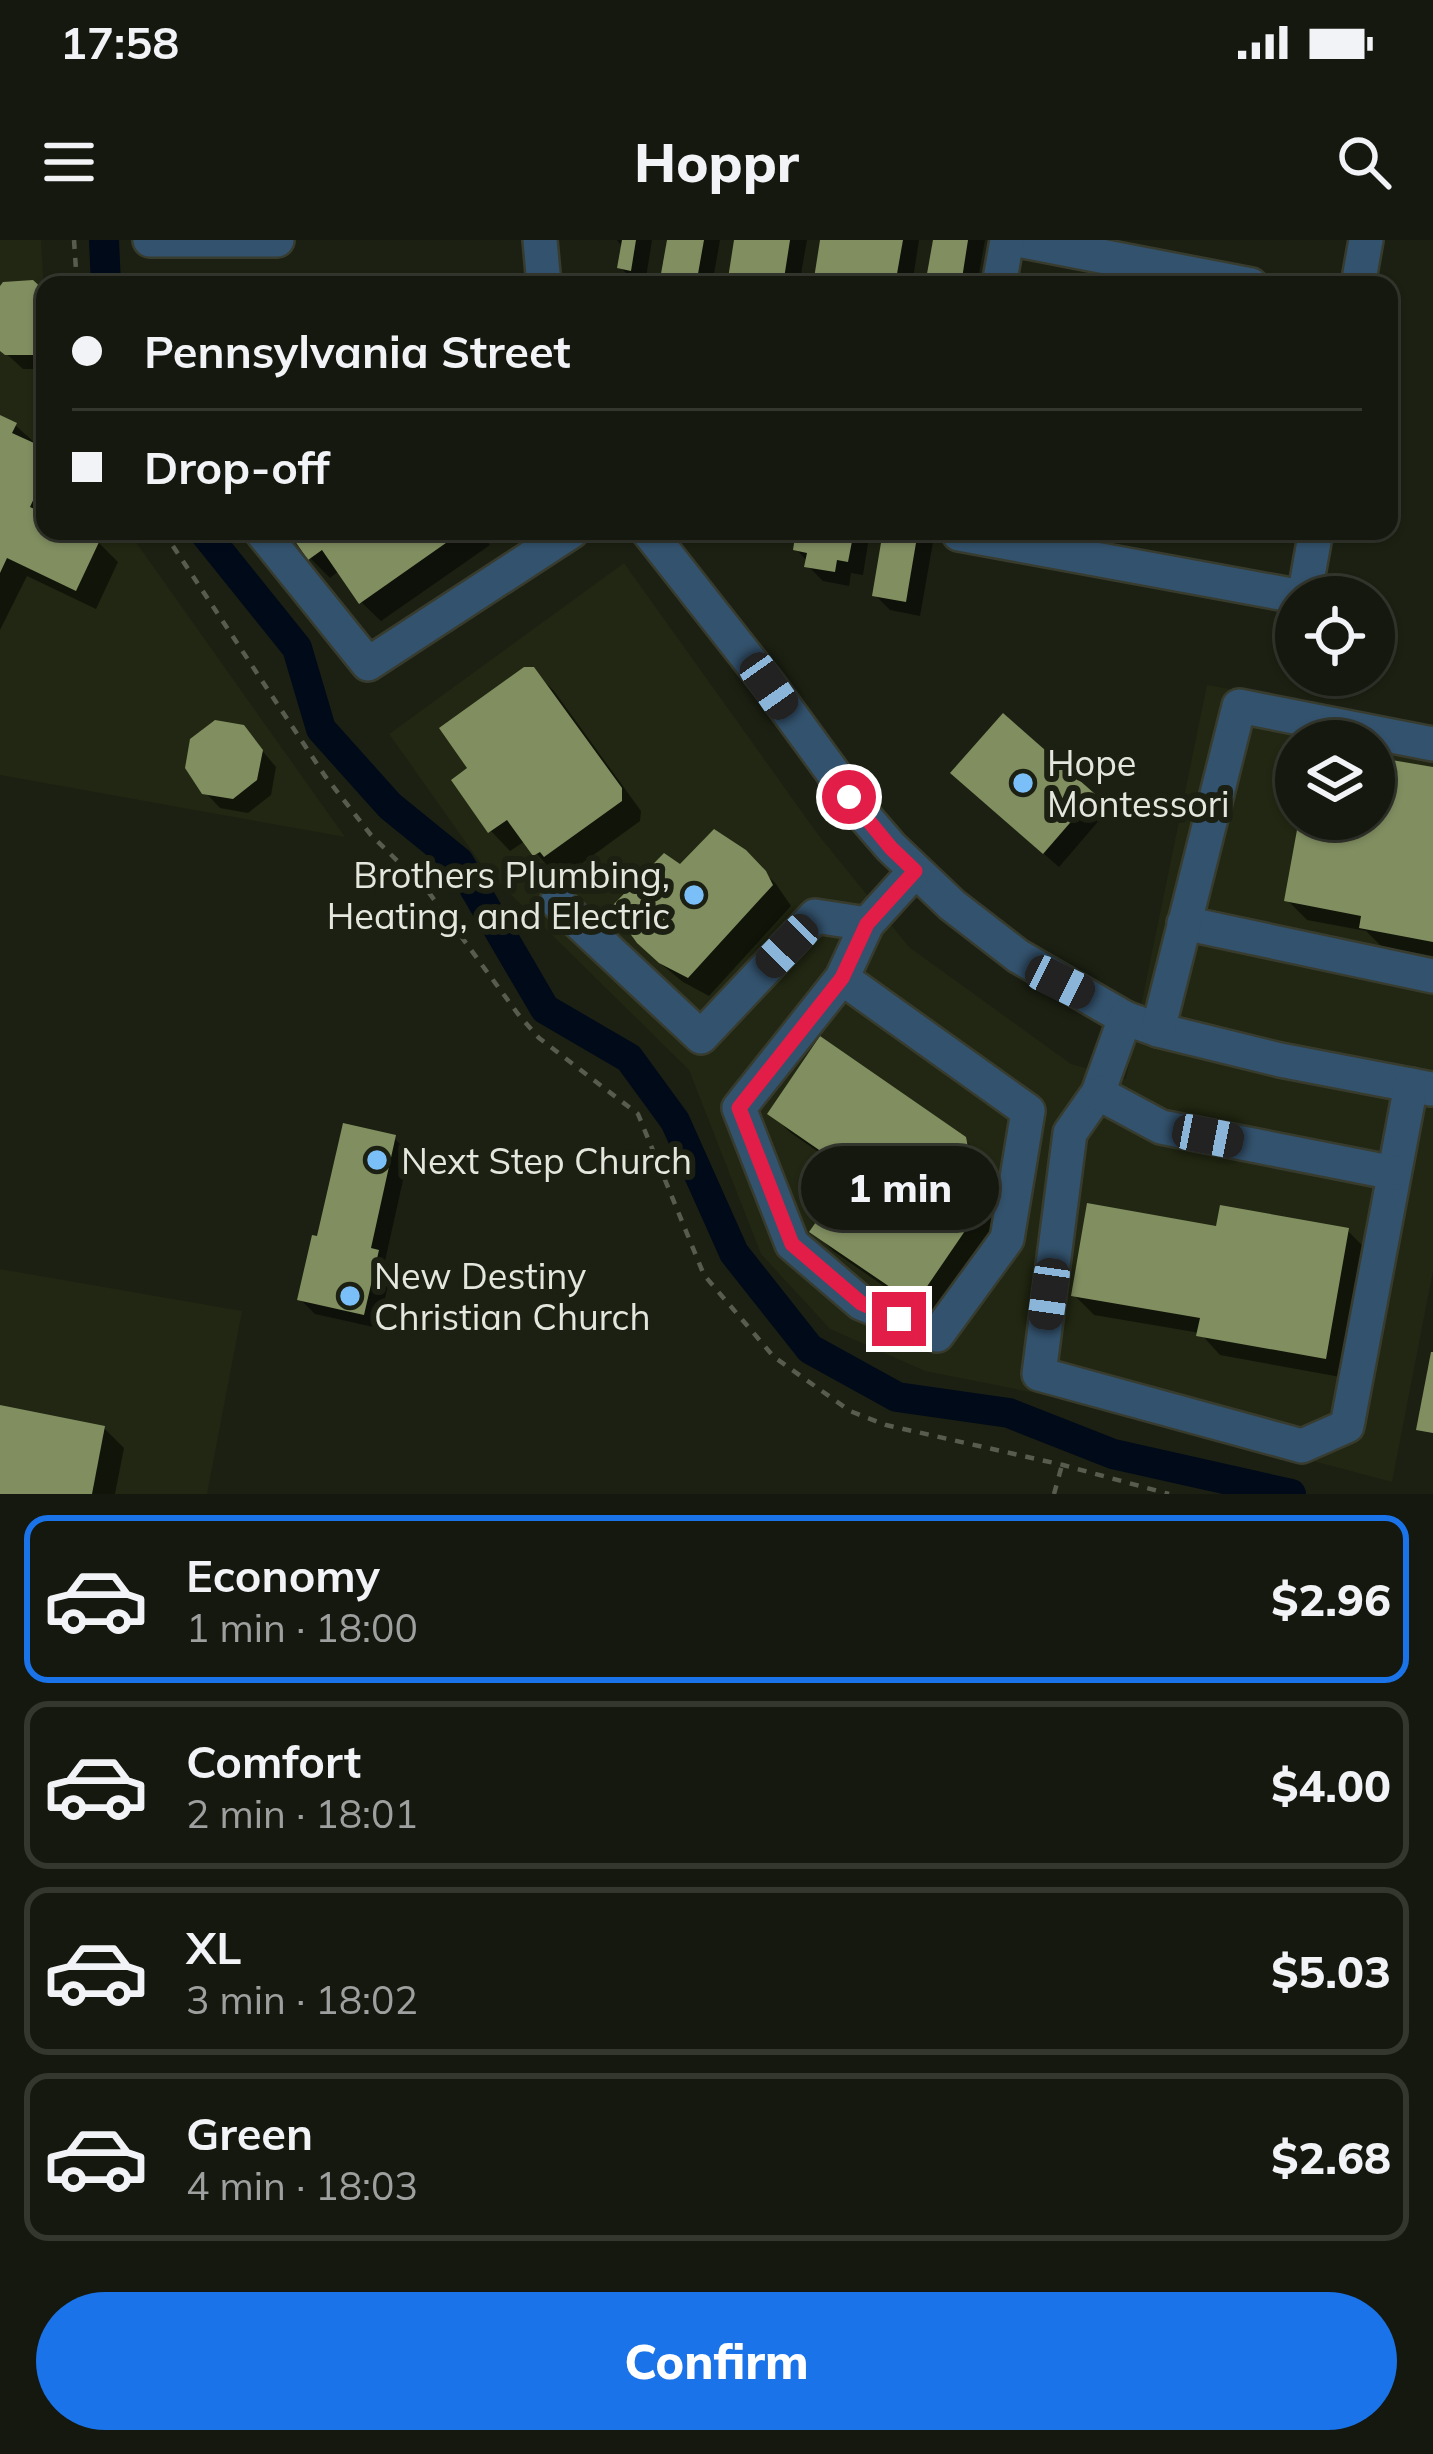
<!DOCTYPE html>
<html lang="en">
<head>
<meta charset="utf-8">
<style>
	:root { --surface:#15180e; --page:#22251c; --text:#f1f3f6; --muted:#9da09e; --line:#34372e; --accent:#1a73e8 }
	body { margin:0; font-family:Mulish,sans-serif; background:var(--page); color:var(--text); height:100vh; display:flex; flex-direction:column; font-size:45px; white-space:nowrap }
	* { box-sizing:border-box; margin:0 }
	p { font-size:39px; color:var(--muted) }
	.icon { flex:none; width:66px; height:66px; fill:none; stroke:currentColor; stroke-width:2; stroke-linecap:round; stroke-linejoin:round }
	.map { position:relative; height:1254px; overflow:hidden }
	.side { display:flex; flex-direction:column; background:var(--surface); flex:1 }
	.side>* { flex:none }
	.banner { position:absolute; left:36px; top:36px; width:1362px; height:264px; border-radius:24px; box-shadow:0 3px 9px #0004,0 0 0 3px var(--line); display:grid; align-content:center; height:264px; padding:0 36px; background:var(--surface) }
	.fabs { position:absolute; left:1275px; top:336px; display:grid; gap:24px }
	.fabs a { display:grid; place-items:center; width:120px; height:120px; border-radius:50%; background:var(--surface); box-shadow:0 3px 9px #0004,0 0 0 3px var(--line); font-size:60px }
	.end { position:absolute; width:54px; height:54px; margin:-27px; border:15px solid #e11d48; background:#fff; box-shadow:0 0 0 6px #fff }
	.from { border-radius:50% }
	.bubble { position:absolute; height:84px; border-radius:42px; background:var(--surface); box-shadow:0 3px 9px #0004,0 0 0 3px var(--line); font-size:39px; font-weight:800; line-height:84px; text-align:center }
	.car { position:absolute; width:36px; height:72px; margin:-36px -18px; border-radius:15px; box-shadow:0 0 9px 3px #0007; background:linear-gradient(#222 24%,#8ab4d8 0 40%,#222 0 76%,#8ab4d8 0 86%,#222 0) }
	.banner b { display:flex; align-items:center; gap:42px; height:114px; font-size:45px }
	.banner b+b { border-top:3px solid var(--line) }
	.banner i { width:30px; height:30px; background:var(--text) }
	ul { padding:21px 0 0; list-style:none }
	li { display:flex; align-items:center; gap:36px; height:168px; margin:0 24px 18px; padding:0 12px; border:6px solid var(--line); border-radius:24px }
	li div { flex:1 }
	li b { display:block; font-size:45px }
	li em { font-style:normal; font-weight:800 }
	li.current { border-color:var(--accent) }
	li>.icon { width:108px; height:108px; stroke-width:1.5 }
	.button { display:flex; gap:24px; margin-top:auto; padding:24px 36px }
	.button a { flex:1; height:138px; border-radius:72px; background:var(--accent); color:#fff; font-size:48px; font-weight:800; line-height:138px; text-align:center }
	.status { display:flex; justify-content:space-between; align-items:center; height:84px; padding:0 60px; background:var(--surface); direction:ltr }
	.status svg { height:33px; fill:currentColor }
	header { display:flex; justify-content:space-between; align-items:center; height:156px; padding:0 36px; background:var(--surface); font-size:54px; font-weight:800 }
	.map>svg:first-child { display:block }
	.built { fill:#212712; fill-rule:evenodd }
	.shadow { fill:#0007 }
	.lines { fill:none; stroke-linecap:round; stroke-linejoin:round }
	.canal { stroke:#000a19; stroke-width:30 }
	.building { fill:#818e60 }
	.minor-casing { stroke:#383c2e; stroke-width:38 }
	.path { stroke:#585c4f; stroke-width:4.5; stroke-dasharray:9 9; stroke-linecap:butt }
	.minor { stroke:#33526d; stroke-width:33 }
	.route { stroke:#e11d48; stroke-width:15 }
	.poi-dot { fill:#7abff8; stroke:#1c2012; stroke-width:4.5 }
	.labels { text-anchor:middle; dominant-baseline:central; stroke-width:12; stroke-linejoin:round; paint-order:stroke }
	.poi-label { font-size:36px; fill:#e4e7dd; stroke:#1c2012; text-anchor:start }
</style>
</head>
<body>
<div class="status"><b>17:58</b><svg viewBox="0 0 49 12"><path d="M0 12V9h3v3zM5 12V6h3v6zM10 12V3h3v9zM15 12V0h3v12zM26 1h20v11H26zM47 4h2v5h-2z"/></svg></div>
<header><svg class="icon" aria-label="menu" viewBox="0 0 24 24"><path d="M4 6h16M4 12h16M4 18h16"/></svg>Hoppr<svg class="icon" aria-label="search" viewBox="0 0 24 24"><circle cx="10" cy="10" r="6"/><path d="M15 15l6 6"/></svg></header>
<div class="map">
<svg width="1433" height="1254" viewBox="0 0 1433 1254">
	<rect width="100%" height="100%" fill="#1c2012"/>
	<g class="built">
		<path d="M 0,0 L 41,0 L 45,67 L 45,291 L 128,291 L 345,597 L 0,535 Z"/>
		<path d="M 624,323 L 817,593 L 909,707 L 1071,824 L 1126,839 L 1207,445 L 1433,486 L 1433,1031 L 1392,1242 L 1125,1171 L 925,1131 L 830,1089 L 761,1014 L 689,830 L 484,628 L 389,494 ZM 1296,501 L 1374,501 L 1374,579 L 1296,579 Z"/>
		<path d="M 0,1029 L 242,1071 L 207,1254 L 0,1254 Z"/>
	</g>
	<g class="shadow">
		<path d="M 617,0 L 652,0 L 645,44 L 635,42 L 620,27 L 623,8 Z"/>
		<path d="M 670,0 L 720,0 L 712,45 L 662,45 Z"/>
		<path d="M 737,0 L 807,0 L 799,45 L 730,45 Z"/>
		<path d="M 824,0 L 919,0 L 912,45 L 816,45 Z"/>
		<path d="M 936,0 L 985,0 L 977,45 L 928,45 Z"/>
		<path d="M 0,50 L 45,56 L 45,129 L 23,129 L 0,108 Z"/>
		<path d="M 0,178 L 15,185 L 45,212 L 45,291 L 74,291 L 99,303 L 118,322 L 96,369 L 27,336 L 0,390 Z"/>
		<path d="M 291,291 L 480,291 L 490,305 L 381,381 L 361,362 L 340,330 L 330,338 L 310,318 Z"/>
		<path d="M 788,291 L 870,291 L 863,335 L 851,333 L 849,346 L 823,341 L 808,326 L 808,322 L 796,309 L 797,304 L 787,294 Z"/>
		<path d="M 886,291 L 935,291 L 920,376 L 890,370 L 875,355 Z"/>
		<path d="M 533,430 L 554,451 L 641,571 L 640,581 L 566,635 L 561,630 L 555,634 L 525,601 L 510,611 L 491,591 L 455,541 L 472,529 Z"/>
		<path d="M 243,488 L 276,527 L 271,555 L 248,573 L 220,568 L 205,552 Z"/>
		<path d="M 1374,520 L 1433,530 L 1433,716 L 1382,707 L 1366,691 L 1307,680 L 1287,660 L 1302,579 L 1374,579 Z"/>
		<path d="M 969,548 L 1093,556 L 1108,570 L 1059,627 Z"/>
		<path d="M 755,623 L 776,644 L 791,666 L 709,756 L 683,742 L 660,723 Z"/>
		<path d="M 771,874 L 964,899 L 985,920 L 998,990 L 936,1082 L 833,1011 L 813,991 L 852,935 L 791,893 Z"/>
		<path d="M 394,898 L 409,913 L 385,1021 L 392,1028 L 378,1088 L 315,1074 L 300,1059 L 319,999 Z"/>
		<path d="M 1348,991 L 1368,1011 L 1346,1138 L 1220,1115 L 1200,1093 L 1094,1075 L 1074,1055 Z"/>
		<path d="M 0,1169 L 104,1188 L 124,1208 L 115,1254 L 0,1254 Z"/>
	</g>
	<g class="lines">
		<g class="canal">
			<path d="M 104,0 L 106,45"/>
			<path d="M 203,291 L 297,408 L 321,489 L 390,566 L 459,622 L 545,769 L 629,818 L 675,881 L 734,1013 L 810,1109 L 897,1157 L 1009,1173 L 1113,1214 L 1291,1254"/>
		</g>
	</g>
	<g class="building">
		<path d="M 622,0 L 636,0 L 631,31 L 617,28 Z"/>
		<path d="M 667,0 L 704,0 L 696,45 L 659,45 Z"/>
		<path d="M 734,0 L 790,0 L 783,45 L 727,45 Z"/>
		<path d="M 820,0 L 903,0 L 895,45 L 813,45 Z"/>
		<path d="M 933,0 L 968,0 L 961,45 L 925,45 Z"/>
		<path d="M 33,40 L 45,51 L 45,104 L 35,115 L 5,115 L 0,111 L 0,46 L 3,42 Z"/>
		<path d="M 0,175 L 17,183 L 12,193 L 45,208 L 45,234 L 30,267 L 45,274 L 45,291 L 81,291 L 100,300 L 76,351 L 7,318 L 0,333 Z"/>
		<path d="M 288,291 L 463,291 L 359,364 L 322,310 L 308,320 Z"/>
		<path d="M 785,291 L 854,291 L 848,322 L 837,320 L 835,332 L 804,327 L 807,313 L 793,310 L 795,297 L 784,295 Z"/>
		<path d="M 883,291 L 918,291 L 906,362 L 872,356 Z"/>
		<path d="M 524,427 L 534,427 L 622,548 L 622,561 L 544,617 L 540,612 L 533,616 L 507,580 L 488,593 L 451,540 L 467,528 L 439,488 Z"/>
		<path d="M 1003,473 L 1095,554 L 1043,614 L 950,533 Z"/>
		<path d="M 215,480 L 244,485 L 263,510 L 257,540 L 233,559 L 202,554 L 185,528 L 190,499 Z"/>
		<path d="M 1374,517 L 1433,527 L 1433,702 L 1359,688 L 1361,676 L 1284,661 L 1299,579 L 1374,579 Z"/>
		<path d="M 714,589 L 746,610 L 766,631 L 773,645 L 688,738 L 659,723 L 637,703 L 618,677 L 613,665 L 664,613 L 680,624 Z"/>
		<path d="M 820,796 L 966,897 L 980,969 L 915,1064 L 809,992 L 851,932 L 767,874 Z"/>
		<path d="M 343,883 L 396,895 L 371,1008 L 379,1010 L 364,1075 L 297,1060 L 312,995 L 317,996 Z"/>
		<path d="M 1087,963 L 1216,986 L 1220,965 L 1349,988 L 1326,1119 L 1196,1096 L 1200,1078 L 1071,1056 Z"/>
		<path d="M 1431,1112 L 1433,1112 L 1433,1193 L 1416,1190 Z"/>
		<path d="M 0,1165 L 105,1186 L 92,1254 L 0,1254 Z"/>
	</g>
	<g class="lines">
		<g class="minor-casing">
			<g id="minor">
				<path d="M 150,0 L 277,0"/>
				<path d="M 540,0 L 544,45"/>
				<path d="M 1018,0 L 1251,45"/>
				<path d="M 999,45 L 1007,0"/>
				<path d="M 1358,45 L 1366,0"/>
				<path d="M 261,291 L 368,424 L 572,291"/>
				<path d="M 648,291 L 769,445 L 866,578 L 891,607 L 952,665 L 1018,716 L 1125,778 L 1158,790 L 1280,820 L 1431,849"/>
				<path d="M 959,291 L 959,294 L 1302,357"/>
				<path d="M 1304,357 L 1316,291"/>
				<path d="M 1296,407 L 1296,405"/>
				<path d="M 557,662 L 701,797 L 815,676 L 867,684 L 915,631"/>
				<path d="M 1184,683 L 1433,736"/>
				<path d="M 842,738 L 1028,871 L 1007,999 L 937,1095 L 861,1063 L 792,1004 L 739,868 L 842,738 L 867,684"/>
				<path d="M 1125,778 L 1098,853 L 1070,893 L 1039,1134 L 1302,1206 L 1347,1186 L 1411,845"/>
				<path d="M 1158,790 L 1239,466 L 1433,504"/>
				<path d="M 1098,853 L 1161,887 L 1394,933"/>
			</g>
		</g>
		<g class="path">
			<path d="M 74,0 L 77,45"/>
			<path d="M 163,291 L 325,536 L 371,595 L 427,650 L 518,774 L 539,798 L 638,874 L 704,1035 L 774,1117 L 850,1171 L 886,1185 L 1063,1225 L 1169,1254"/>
			<path d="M 1054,1254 L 1062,1225"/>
		</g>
		<use href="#minor" class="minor"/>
	</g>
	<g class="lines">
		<path class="route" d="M 849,557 L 891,608 L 915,631 L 867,684 L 842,738 L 739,868 L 792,1004 L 861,1063 L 899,1079"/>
	</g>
	<g class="poi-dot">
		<circle cx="1023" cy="543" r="12"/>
		<circle cx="694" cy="655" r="12"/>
		<circle cx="377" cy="920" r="12"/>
		<circle cx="350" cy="1056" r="12"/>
	</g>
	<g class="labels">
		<g class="poi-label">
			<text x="1047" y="522">Hope<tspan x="1047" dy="41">Montessori</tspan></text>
			<text x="670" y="634" text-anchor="end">Brothers Plumbing,<tspan x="670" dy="41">Heating, and Electric</tspan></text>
			<text x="401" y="920">Next Step Church</text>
			<text x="374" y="1035">New Destiny<tspan x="374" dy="41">Christian Church</tspan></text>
		</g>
	</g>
</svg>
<div class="fabs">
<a><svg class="icon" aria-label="locate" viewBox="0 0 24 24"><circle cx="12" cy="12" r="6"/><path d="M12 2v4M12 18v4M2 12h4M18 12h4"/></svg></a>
<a><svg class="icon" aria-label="layers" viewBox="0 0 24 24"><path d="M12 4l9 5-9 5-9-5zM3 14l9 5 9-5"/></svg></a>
</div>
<i class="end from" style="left:849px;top:557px"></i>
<i class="end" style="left:899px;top:1079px"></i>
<div class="bubble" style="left:801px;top:906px;width:198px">1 min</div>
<i class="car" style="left:769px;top:446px;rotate:145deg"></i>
<i class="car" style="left:787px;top:706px;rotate:224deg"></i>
<i class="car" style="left:1060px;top:742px;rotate:116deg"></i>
<i class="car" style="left:1208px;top:896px;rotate:101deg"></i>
<i class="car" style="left:1049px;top:1054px;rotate:188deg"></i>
<div class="banner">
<b><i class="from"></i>Pennsylvania Street</b>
<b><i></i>Drop-off</b>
</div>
</div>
<section class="side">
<ul>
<li class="current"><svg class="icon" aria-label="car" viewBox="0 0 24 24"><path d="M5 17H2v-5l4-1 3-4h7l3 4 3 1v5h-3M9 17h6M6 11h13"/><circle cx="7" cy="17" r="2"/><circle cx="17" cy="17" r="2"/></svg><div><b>Economy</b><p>1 min · 18:00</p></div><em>$2.96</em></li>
<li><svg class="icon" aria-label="car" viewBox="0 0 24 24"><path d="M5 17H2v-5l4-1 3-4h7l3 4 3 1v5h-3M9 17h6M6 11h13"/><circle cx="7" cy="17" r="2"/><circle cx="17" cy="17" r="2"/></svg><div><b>Comfort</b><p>2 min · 18:01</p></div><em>$4.00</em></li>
<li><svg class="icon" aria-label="car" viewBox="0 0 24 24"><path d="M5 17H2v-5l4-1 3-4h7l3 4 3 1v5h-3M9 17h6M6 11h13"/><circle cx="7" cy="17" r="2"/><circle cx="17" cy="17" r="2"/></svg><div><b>XL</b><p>3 min · 18:02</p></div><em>$5.03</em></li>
<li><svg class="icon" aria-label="car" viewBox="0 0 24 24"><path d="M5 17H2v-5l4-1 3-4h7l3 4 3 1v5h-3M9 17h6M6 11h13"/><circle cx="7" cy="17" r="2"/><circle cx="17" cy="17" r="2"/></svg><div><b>Green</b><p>4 min · 18:03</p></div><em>$2.68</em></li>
</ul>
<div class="button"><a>Confirm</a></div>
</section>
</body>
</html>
